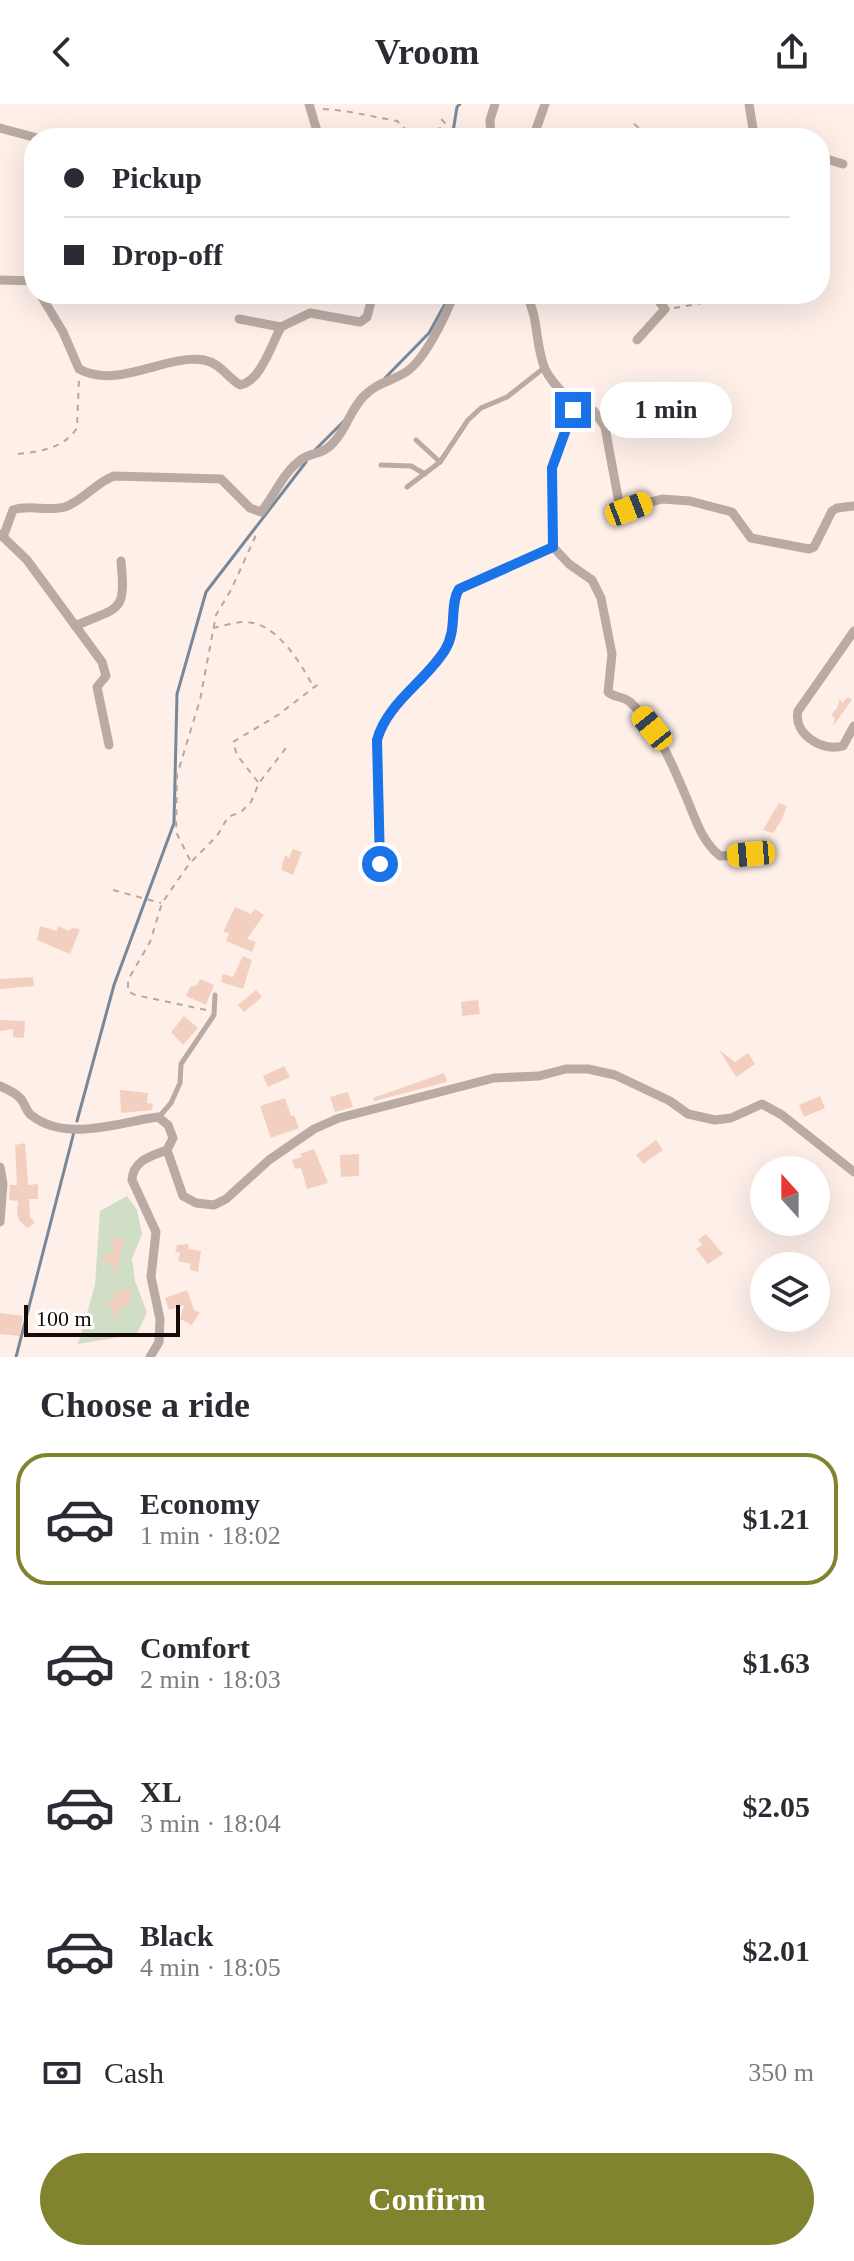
<!DOCTYPE html>
<html lang="en">
<head>
<meta charset="utf-8">
<style>
	:root { --surface:#fff; --page:#f2f2f3; --text:#2b2b33; --muted:#7c7c81; --line:#e1e1e2; --accent:#81842e }
	body { margin:0; font-family:Georgia,serif; background:var(--page); color:var(--text); height:100vh; display:flex; flex-direction:column; font-size:30px; white-space:nowrap }
	* { box-sizing:border-box; margin:0 }
	p { font-size:26px; color:var(--muted) }
	.icon { flex:none; width:44px; height:44px; fill:none; stroke:currentColor; stroke-width:2; stroke-linecap:round; stroke-linejoin:round }
	.map { position:relative; height:1253px; overflow:hidden }
	.panel { display:flex; flex-direction:column; background:var(--surface); flex:1 }
	.panel>* { flex:none }
	.hud { position:absolute; left:24px; top:24px; width:806px; height:176px; border-radius:32px; box-shadow:0 8px 32px #0002; display:grid; align-content:center; height:176px; padding:0 40px; background:var(--surface) }
	.needle { width:52px; rotate:339deg }
	.tools { position:absolute; left:750px; top:1052px; display:grid; gap:16px }
	.tools a { display:grid; place-items:center; width:80px; height:80px; border-radius:50%; background:var(--surface); box-shadow:0 8px 32px #0002; font-size:40px }
	.scale { position:absolute; left:24px; bottom:20px; width:156px; box-sizing:border-box; padding-left:8px; border:4px solid #160a06; border-top:0; font-size:22px; line-height:28px; white-space:nowrap; color:#160a06; -webkit-text-stroke:6px #fff; paint-order:stroke }
	.end { position:absolute; width:36px; height:36px; margin:-18px; border:10px solid #1a73e8; background:#fff; box-shadow:0 0 0 4px #fff }
	.from { border-radius:50% }
	.bubble { position:absolute; height:56px; border-radius:28px; background:var(--surface); box-shadow:0 8px 32px #0002; font-size:26px; font-weight:600; line-height:56px; text-align:center }
	.car { position:absolute; width:24px; height:48px; margin:-24px -12px; border-radius:10px; box-shadow:0 0 6px 2px #0007; background:linear-gradient(#f5c518 24%,#345 0 40%,#f5c518 0 76%,#345 0 86%,#f5c518 0) }
	.hud b { display:flex; align-items:center; gap:28px; height:76px; font-size:30px }
	.hud b+b { border-top:2px solid var(--line) }
	.hud i { width:20px; height:20px; background:var(--text) }
	ul { padding:0; list-style:none }
	li { display:flex; align-items:center; gap:24px; height:132px; margin:0 16px 12px; padding:0 24px; border:4px solid transparent; border-radius:32px }
	li div { flex:1 }
	li b { display:block; font-size:30px }
	li em { font-style:normal; font-weight:600 }
	li.selected { border-color:var(--accent) }
	li>.icon { width:72px; height:72px; stroke-width:1.5 }
	h2 { padding:0 40px; font-size:36px; line-height:96px }
	.pay { display:flex; align-items:center; gap:20px; height:88px; padding:0 40px; font-size:30px }
	.pay p { margin-inline-start:auto }
	.button { display:flex; gap:16px; margin-top:auto; padding:16px 40px }
	.button a { flex:1; height:92px; border-radius:48px; background:var(--accent); color:#fff; font-size:32px; font-weight:600; line-height:92px; text-align:center }
	header { display:flex; justify-content:space-between; align-items:center; height:104px; padding:0 40px; background:var(--surface); font-size:36px; font-weight:600 }
	.map>svg:first-child { display:block }
	.green { fill:#cfdec5 }
	.lines { fill:none; stroke-linecap:round; stroke-linejoin:round }
	.stream { stroke:#798898; stroke-width:3 }
	.building { fill:#f3cfc0 }
	.path { stroke:#b5a7a2; stroke-width:2; stroke-dasharray:6 6; stroke-linecap:butt }
	.service { stroke:#b9aba3; stroke-width:5 }
	.minor { stroke:#b9aba3; stroke-width:9 }
	.route { stroke:#1a73e8; stroke-width:10 }
</style>
</head>
<body>
<header><svg class="icon" aria-label="back" viewBox="0 0 24 24"><path d="M15 5l-7 7 7 7"/></svg>Vroom<svg class="icon" aria-label="share" viewBox="0 0 24 24"><path d="M12 15V3M7 8l5-5 5 5M5 13v7h14v-7"/></svg></header>
<div class="map">
<svg width="854" height="1253" viewBox="0 0 854 1253">
	<rect width="100%" height="100%" fill="#feefe9"/>
	<path class="green" d="M 127,1092 L 137,1106 L 142,1130 L 132,1155 L 135,1177 L 147,1208 L 137,1230 L 78,1240 L 95,1181 L 100,1107 Z"/>
	<g class="lines">
		<g class="stream">
			<path d="M 452,34 L 457,3 L 460,0"/>
			<path d="M 385,274 L 429,229 L 445,200"/>
			<path d="M 315,346 L 344,317"/>
			<path d="M 77,1017 L 114,881 L 174,719 L 177,590 L 206,488 L 306,358"/>
			<path d="M 16,1253 L 74,1028"/>
		</g>
	</g>
	<g class="building">
		<path d="M 848,593 L 852,596 L 833,622 L 835,614 L 831,611 L 837,604 L 840,595 L 842,599 Z"/>
		<path d="M 779,699 L 787,702 L 781,717 L 773,729 L 763,726 Z"/>
		<path d="M 293,745 L 302,748 L 293,771 L 281,766 L 285,751 L 289,754 Z"/>
		<path d="M 235,803 L 251,810 L 255,805 L 264,811 L 247,835 L 256,838 L 252,848 L 226,837 L 229,829 L 223,828 Z"/>
		<path d="M 40,822 L 57,827 L 58,822 L 69,827 L 72,824 L 80,825 L 70,850 L 37,836 Z"/>
		<path d="M 243,852 L 252,856 L 243,885 L 221,878 L 223,870 L 233,873 Z"/>
		<path d="M 33,873 L 34,882 L 0,885 L 0,875 Z"/>
		<path d="M 200,875 L 214,881 L 206,901 L 186,892 L 190,883 L 197,881 Z"/>
		<path d="M 256,886 L 262,893 L 244,908 L 238,901 Z"/>
		<path d="M 478,896 L 480,910 L 462,912 L 461,898 Z"/>
		<path d="M 184,912 L 198,924 L 183,941 L 171,928 Z"/>
		<path d="M 0,916 L 25,917 L 24,934 L 13,933 L 13,925 L 0,927 Z"/>
		<path d="M 719,946 L 735,958 L 748,949 L 755,960 L 736,973 Z"/>
		<path d="M 284,962 L 290,973 L 268,983 L 263,972 Z"/>
		<path d="M 444,969 L 447,978 L 374,997 L 373,994 Z"/>
		<path d="M 120,986 L 148,989 L 147,999 L 153,1000 L 152,1006 L 121,1009 Z"/>
		<path d="M 348,988 L 353,1003 L 335,1008 L 330,993 Z"/>
		<path d="M 820,992 L 825,1004 L 804,1013 L 799,1001 Z"/>
		<path d="M 285,994 L 291,1012 L 294,1011 L 299,1024 L 271,1034 L 260,1002 Z"/>
		<path d="M 656,1036 L 663,1046 L 643,1060 L 636,1051 Z"/>
		<path d="M 25,1039 L 28,1081 L 38,1080 L 38,1095 L 29,1095 L 30,1113 L 35,1119 L 27,1124 L 19,1116 L 17,1109 L 18,1097 L 9,1096 L 10,1081 L 17,1081 L 15,1041 Z"/>
		<path d="M 314,1045 L 328,1079 L 307,1085 L 301,1064 L 295,1065 L 292,1056 L 302,1053 L 300,1050 Z"/>
		<path d="M 359,1050 L 359,1072 L 341,1073 L 340,1051 Z"/>
		<path d="M 706,1130 L 723,1150 L 708,1160 L 696,1145 L 702,1141 L 698,1136 Z"/>
		<path d="M 112,1135 L 123,1135 L 117,1169 L 114,1169 L 113,1159 L 103,1159 L 104,1150 L 113,1150 Z"/>
		<path d="M 189,1140 L 188,1145 L 201,1147 L 198,1168 L 190,1166 L 191,1160 L 178,1157 L 180,1149 L 175,1148 L 177,1141 Z"/>
		<path d="M 131,1185 L 129,1200 L 120,1202 L 119,1217 L 110,1203 L 102,1203 L 115,1195 L 114,1188 Z"/>
		<path d="M 187,1186 L 194,1206 L 200,1208 L 192,1221 L 180,1215 L 184,1201 L 169,1206 L 165,1194 Z"/>
		<path d="M 0,1209 L 23,1212 L 20,1232 L 0,1230 Z"/>
	</g>
	<g class="lines">
		<g class="path">
			<path d="M 323,5 L 345,7 L 397,17 L 413,32 L 441,24 L 445,19 L 441,15"/>
			<path d="M 634,20 L 651,34"/>
			<path d="M 674,204 L 720,196 L 729,198 L 755,190"/>
			<path d="M 18,350 C 41,347 63,345 77,324 L 79,274"/>
			<path d="M 213,524 C 223,522 235,518 245,518 C 276,518 300,558 313,582"/>
			<path d="M 258,678 L 237,651 L 233,638 L 278,611 L 321,578"/>
			<path d="M 190,756 L 176,728 L 177,671 L 200,596 L 216,511 L 231,486 L 256,431"/>
			<path d="M 113,786 L 161,799"/>
			<path d="M 206,906 L 135,891 L 128,887 L 128,876 L 150,838 L 162,799 L 189,760 L 217,732 L 228,713 L 241,708 L 251,698 L 259,679 L 289,640"/>
		</g>
		<g class="service">
			<path d="M 416,336 L 440,358"/>
			<path d="M 381,361 L 411,362 L 425,370"/>
			<path d="M 407,383 L 440,358 L 468,316 L 481,304 L 507,293 L 544,264"/>
			<path d="M 159,1013 L 171,999 L 180,979 L 181,960 L 214,911 L 215,891"/>
		</g>
		<g class="minor">
			<path d="M 309,0 L 319,34"/>
			<path d="M 749,0 L 753,25 L 761,34"/>
			<path d="M 0,24 L 37,34"/>
			<path d="M 491,34 L 490,16 L 495,0"/>
			<path d="M 533,34 L 545,0"/>
			<path d="M 820,53 L 843,60"/>
			<path d="M 0,176 L 34,177"/>
			<path d="M 40,190 L 63,228 L 79,265 C 118,286 165,250 204,256 C 220,259 227,273 240,281 C 261,277 271,241 281,223"/>
			<path d="M 147,190 L 174,195"/>
			<path d="M 526,190 C 539,214 535,241 545,265 C 551,279 564,289 574,300 L 552,364 L 553,443 L 569,460 L 592,476 L 601,494 L 612,550 L 608,588 C 615,594 623,592 630,598 C 655,620 671,657 684,688 C 694,710 700,736 720,752 L 751,750"/>
			<path d="M 239,215 L 281,223 L 310,209 L 360,218 L 367,213 L 373,190"/>
			<path d="M 637,236 L 665,205 L 653,190"/>
			<path d="M 574,300 L 594,307 L 605,323 L 619,399 L 624,405 L 662,395 L 690,397 L 732,408 L 751,434 L 809,445 L 814,443 L 832,407 L 837,404 L 854,402"/>
			<path d="M 0,430 L 27,456 L 102,558 L 106,572 L 97,583 L 109,641"/>
			<path d="M 3,433 L 13,406 C 29,400 48,408 65,403 C 84,396 95,379 114,372 L 221,375 L 250,404 L 261,408 C 275,391 283,368 302,355 C 312,348 323,351 334,338 C 347,324 350,306 364,292 C 378,278 390,278 406,268 C 425,256 446,211 454,190"/>
			<path d="M 75,522 C 120,502 126,510 121,457"/>
			<path d="M 854,527 L 798,607 C 793,630 822,648 843,642 L 854,622"/>
			<path d="M 380,760 L 377,636 C 387,599 425,578 445,546 C 458,525 449,500 459,485 L 553,443"/>
			<path d="M 0,982 C 7,985 16,989 21,995 C 25,1000 26,1007 31,1011 C 66,1039 119,1018 158,1013 L 168,1021 L 173,1034 L 167,1046 C 152,1052 133,1056 132,1076 L 156,1128 L 151,1173 L 160,1215 L 159,1238 L 150,1253"/>
			<path d="M 167,1046 L 183,1092 L 196,1099 L 214,1101 L 226,1095 L 269,1056 L 314,1025 L 339,1014 L 494,974 L 539,972 L 566,965 L 588,965 L 615,971 L 670,997 L 688,1010 L 715,1016 L 731,1014 L 762,1000 L 782,1011 L 854,1068"/>
			<path d="M 0,1063 L 3,1080 L 0,1118"/>
		</g>
	</g>
	<g class="lines">
		<path class="route" d="M 380,760 L 377,636 C 387,599 425,578 445,546 C 458,525 449,501 459,485 L 553,443 L 552,364 L 573,306"/>
	</g>
</svg>
<div class="tools">
<a><svg class="needle" viewBox="-14 -14 28 28"><path d="M0-13l5 13h-10z" fill="#e53935"/><path d="M0 13l5-13h-10z" fill="#7c7c81"/></svg></a>
<a><svg class="icon" aria-label="layers" viewBox="0 0 24 24"><path d="M12 4l9 5-9 5-9-5zM3 14l9 5 9-5"/></svg></a>
</div>
<div class="scale">100 m</div>
<i class="end from" style="left:380px;top:760px"></i>
<i class="end" style="left:573px;top:306px"></i>
<div class="bubble" style="left:600px;top:278px;width:132px">1 min</div>
<i class="car" style="left:629px;top:405px;rotate:69deg"></i>
<i class="car" style="left:652px;top:624px;rotate:321deg"></i>
<i class="car" style="left:751px;top:750px;rotate:265deg"></i>
<div class="hud">
<b><i class="from"></i>Pickup</b>
<b><i></i>Drop-off</b>
</div>
</div>
<section class="panel">
<h2>Choose a ride</h2>
<ul>
<li class="selected"><svg class="icon" aria-label="car" viewBox="0 0 24 24"><path d="M5 17H2v-5l4-1 3-4h7l3 4 3 1v5h-3M9 17h6M6 11h13"/><circle cx="7" cy="17" r="2"/><circle cx="17" cy="17" r="2"/></svg><div><b>Economy</b><p>1 min · 18:02</p></div><em>$1.21</em></li>
<li><svg class="icon" aria-label="car" viewBox="0 0 24 24"><path d="M5 17H2v-5l4-1 3-4h7l3 4 3 1v5h-3M9 17h6M6 11h13"/><circle cx="7" cy="17" r="2"/><circle cx="17" cy="17" r="2"/></svg><div><b>Comfort</b><p>2 min · 18:03</p></div><em>$1.63</em></li>
<li><svg class="icon" aria-label="car" viewBox="0 0 24 24"><path d="M5 17H2v-5l4-1 3-4h7l3 4 3 1v5h-3M9 17h6M6 11h13"/><circle cx="7" cy="17" r="2"/><circle cx="17" cy="17" r="2"/></svg><div><b>XL</b><p>3 min · 18:04</p></div><em>$2.05</em></li>
<li><svg class="icon" aria-label="car" viewBox="0 0 24 24"><path d="M5 17H2v-5l4-1 3-4h7l3 4 3 1v5h-3M9 17h6M6 11h13"/><circle cx="7" cy="17" r="2"/><circle cx="17" cy="17" r="2"/></svg><div><b>Black</b><p>4 min · 18:05</p></div><em>$2.01</em></li>
</ul>
<div class="pay"><svg class="icon" aria-label="cash" viewBox="0 0 24 24"><path d="M3 7h18v10H3z"/><circle cx="12" cy="12" r="2"/></svg>Cash<p>350 m</p></div>
<div class="button"><a>Confirm</a></div>
</section>
</body>
</html>
